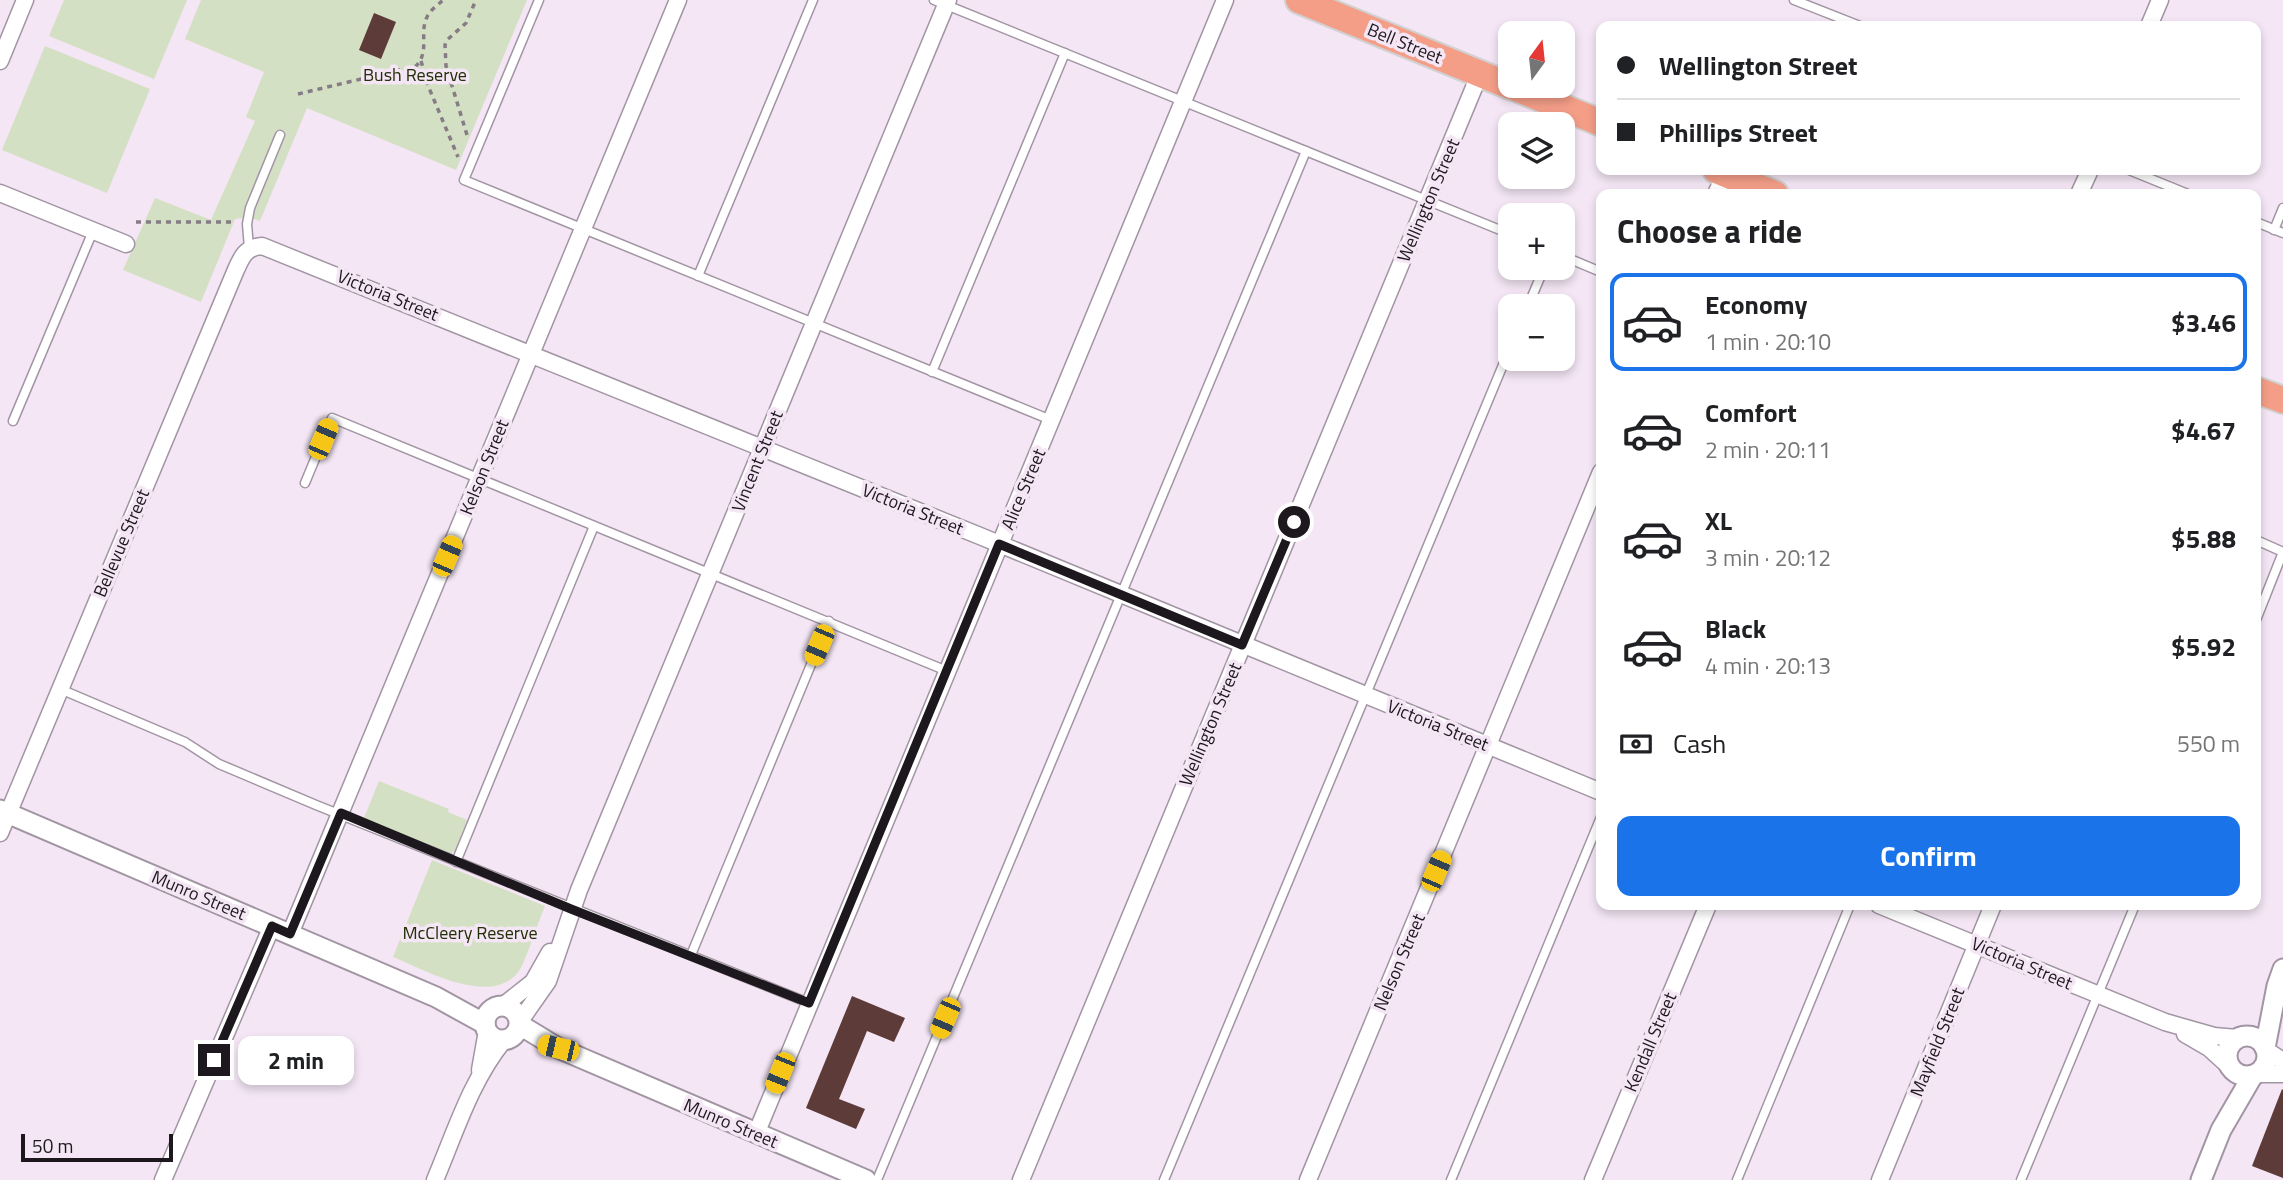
<!DOCTYPE html>
<html lang="en">
<head>
<meta charset="utf-8">
<style>
	:root { --surface:#fff; --page:#f2f2f2; --text:#202124; --muted:#757577; --line:#e0e0e0; --accent:#1a73e8 }
	body { margin:0; font-family:"Titillium Web",sans-serif; background:var(--page); color:var(--text); height:100vh; display:flex; flex-direction:column; font-size:26px; white-space:nowrap }
	* { box-sizing:border-box; margin:0 }
	p { font-size:23px; color:var(--muted) }
	.icon { flex:none; width:38px; height:38px; fill:none; stroke:currentColor; stroke-width:2; stroke-linecap:round; stroke-linejoin:round }
	.map { position:relative; flex:1; overflow:hidden }
	.side { position:absolute; left:1596px; top:189px; width:665px; height:721px; display:flex; flex-direction:column; background:var(--surface); border-radius:14px; box-shadow:0 4px 10px #0003 }
	.side>* { flex:none }
	.hud { position:absolute; left:1596px; top:21px; width:665px; height:154px; border-radius:14px; box-shadow:0 4px 10px #0003; display:grid; align-content:center; height:154px; padding:0 21px; background:var(--surface) }
	.needle { width:46px; rotate:15deg }
	.fabs { position:absolute; left:1498px; top:21px; display:grid; gap:14px }
	.fabs a { display:grid; place-items:center; width:77px; height:77px; border-radius:14px; background:var(--surface); box-shadow:0 4px 10px #0003; font-size:35px }
	.scale { position:absolute; left:21px; bottom:18px; width:152px; box-sizing:border-box; padding-left:7px; border:4px solid #1d181d; border-top:0; font-size:19px; line-height:24px; white-space:nowrap; color:#1d181d; -webkit-text-stroke:5px #f4e6f5; paint-order:stroke }
	.end { position:absolute; width:32px; height:32px; margin:-16px; border:9px solid #1d181d; background:#fff; box-shadow:0 0 0 4px #fff }
	.from { border-radius:50% }
	.bubble { position:absolute; height:49px; border-radius:14px; background:var(--surface); box-shadow:0 4px 10px #0003; font-size:23px; font-weight:700; line-height:49px; text-align:center }
	.car { position:absolute; width:21px; height:42px; margin:-21px -10px; border-radius:9px; box-shadow:0 0 5px 2px #0007; background:linear-gradient(#f5c518 24%,#345 0 40%,#f5c518 0 76%,#345 0 86%,#f5c518 0) }
	.hud b { display:flex; align-items:center; gap:24px; height:66px; font-size:26px }
	.hud b+b { border-top:2px solid var(--line) }
	.hud i { width:18px; height:18px; background:var(--text) }
	ul { padding:0; list-style:none }
	li { display:flex; align-items:center; gap:21px; height:98px; margin:0 14px 10px; padding:0 7px; border:4px solid transparent; border-radius:14px }
	li div { flex:1 }
	li b { display:block; font-size:26px }
	li em { font-style:normal; font-weight:700 }
	li.active { border-color:var(--accent) }
	li>.icon { width:63px; height:63px; stroke-width:1.5 }
	h2 { padding:0 21px; font-size:32px; line-height:84px }
	.pay { display:flex; align-items:center; gap:18px; height:77px; padding:0 21px; font-size:26px }
	.pay p { margin-inline-start:auto }
	.button { display:flex; gap:14px; margin-top:auto; padding:14px 21px }
	.button a { flex:1; height:80px; border-radius:14px; background:var(--accent); color:#fff; font-size:28px; font-weight:700; line-height:80px; text-align:center }
	.map>svg:first-child { display:block }
	.green { fill:#d4e0c3 }
	.building { fill:#5d3b39 }
	.lines { fill:none; stroke-linecap:round; stroke-linejoin:round }
	.service-casing { stroke:#a295a3; stroke-width:11 }
	.minor-casing { stroke:#a295a3; stroke-width:19 }
	.tertiary-casing { stroke:#a295a3; stroke-width:23 }
	.trunk-casing { stroke:#d2d1d2; stroke-width:30 }
	.path { stroke:#867c86; stroke-width:3.5; stroke-dasharray:5 5; stroke-linecap:butt }
	.service { stroke:#fff; stroke-width:8 }
	.minor { stroke:#fff; stroke-width:16 }
	.tertiary { stroke:#fff; stroke-width:19 }
	.trunk { stroke:#f49e88; stroke-width:26 }
	.route { stroke:#1d181d; stroke-width:9 }
	.labels { text-anchor:middle; dominant-baseline:central; stroke-width:7; stroke-linejoin:round; paint-order:stroke }
	.street-label { font-size:18px; fill:#1d181d; stroke:#f4e6f5 }
	.park-label { font-size:18px; fill:#222e06; stroke:#f4e6f5 }
</style>
</head>
<body>
<div class="map">
<svg width="2283" height="1180" viewBox="0 0 2283 1180">
	<rect width="100%" height="100%" fill="#f4e6f5"/>
	<g class="green">
		<path d="M 64,0 L 187,0 L 154,79 L 49,36 Z"/>
		<path d="M 201,0 L 527,0 L 456,170 L 307,108 L 260,221 L 249,217 L 235,219 L 201,302 L 123,270 L 155,198 L 211,220 L 255,121 L 246,117 L 264,72 L 185,39 Z"/>
		<path d="M 45,46 L 150,89 L 107,193 L 2,150 Z"/>
		<path d="M 379,781 L 449,809 L 448,812 L 467,820 L 455,851 L 449,854 L 364,818 Z"/>
		<path d="M 432,860 L 545,906 C 539,920 526,961 519,971 C 491,1008 425,970 393,957 Z"/>
	</g>
	<g class="building">
		<path d="M 374,13 L 396,22 L 381,59 L 359,50 Z"/>
		<path d="M 852,996 L 905,1018 L 894,1042 L 867,1031 L 839,1099 L 865,1109 L 856,1129 L 806,1108 Z"/>
		<path d="M 2282,1089 L 2283,1090 L 2283,1178 L 2252,1166 Z"/>
	</g>
	<g class="lines">
		<g class="service-casing">
			<g id="service">
				<path d="M 539,0 L 464,180 L 1051,420"/>
				<path d="M 934,0 L 1510,234"/>
				<path d="M 1794,0 L 1860,26"/>
				<path d="M 2129,170 L 2188,194"/>
				<path d="M 2256,222 L 2283,233"/>
				<path d="M 2274,230 L 2283,208"/>
				<path d="M 249,248 L 247,224 L 250,208 L 280,135"/>
				<path d="M 1563,256 L 1601,272"/>
				<path d="M 698,276 L 813,0"/>
				<path d="M 1528,306 L 1544,268"/>
				<path d="M 932,372 L 1065,53"/>
				<path d="M 13,421 L 93,231"/>
				<path d="M 305,483 L 332,418 L 947,671"/>
				<path d="M 2256,540 L 2283,552"/>
				<path d="M 2256,620 L 2283,552"/>
				<path d="M 60,689 L 185,742 L 219,764 L 316,805 L 809,1003"/>
				<path d="M 456,862 L 594,526"/>
				<path d="M 691,955 L 829,621"/>
				<path d="M 877,1180 L 1306,151"/>
				<path d="M 1164,1180 L 1510,348"/>
				<path d="M 1451,1180 L 1601,817"/>
				<path d="M 1737,1180 L 1850,905"/>
				<path d="M 2021,1180 L 2135,905"/>
			</g>
		</g>
		<g class="minor-casing">
			<g id="minor">
				<path d="M 2149,26 L 2160,0"/>
				<path d="M 0,61 L 25,0"/>
				<path d="M 0,193 L 126,244"/>
				<path d="M 1716,194 L 1725,174"/>
				<path d="M 2079,194 L 2090,170"/>
				<path d="M 0,833 L 235,272 C 241,258 245,247 262,246 L 980,536 L 1601,792"/>
				<path d="M 1879,905 L 2165,1022 L 2214,1036 L 2237,1038"/>
				<path d="M 290,934 L 678,0"/>
				<path d="M 504,1005 L 533,982 L 550,952"/>
				<path d="M 520,1021 L 548,981 L 579,890 L 948,0"/>
				<path d="M 2185,1034 L 2209,1048 L 2230,1067"/>
				<path d="M 2266,1050 L 2283,1061"/>
				<path d="M 480,1070 L 487,1031"/>
				<path d="M 2255,1074 L 2283,1074"/>
				<path d="M 756,1134 L 1225,0"/>
				<path d="M 163,1180 L 272,926"/>
				<path d="M 435,1180 C 455,1133 471,1080 504,1040"/>
				<path d="M 1021,1180 L 1480,73"/>
				<path d="M 1308,1180 L 1601,472"/>
				<path d="M 1593,1180 L 1708,905"/>
				<path d="M 1880,1180 L 1993,905"/>
			</g>
		</g>
		<g class="tertiary-casing">
			<g id="tertiary">
				<path d="M 0,810 L 436,997 L 485,1024"/>
				<circle cx="502" cy="1023" r="17"/>
				<path d="M 520,1025 L 558,1048 L 866,1180"/>
				<circle cx="2247" cy="1056" r="20"/>
				<path d="M 2265,1048 L 2277,986 L 2283,969"/>
				<path d="M 2201,1180 L 2221,1130 L 2253,1075"/>
			</g>
		</g>
		<g class="trunk-casing">
			<g id="trunk">
				<path d="M 1299,0 L 1510,86"/>
				<path d="M 1511,86 L 1601,123"/>
				<path d="M 1716,170 L 1775,194"/>
				<path d="M 2256,390 L 2283,400"/>
			</g>
		</g>
		<g class="path">
			<path d="M 421,61 L 429,88 L 458,157"/>
			<path d="M 298,94 L 416,66 C 430,52 419,33 427,17 C 430,10 438,5 443,0"/>
			<path d="M 467,135 L 446,66 L 445,45 L 447,40 L 466,23 L 476,0"/>
			<path d="M 136,222 L 233,222"/>
		</g>
		<use href="#service" class="service"/>
		<use href="#minor" class="minor"/>
		<use href="#tertiary" class="tertiary"/>
		<use href="#trunk" class="trunk"/>
	</g>
	<g class="lines">
		<path class="route" d="M 214,1060 L 272,926 L 290,934 L 341,813 L 571,909 L 809,1003 L 999,544 L 1242,645 L 1294,522"/>
	</g>
	<g class="labels">
		<g class="street-label">
			<text transform="translate(1405 43) rotate(22)">Bell Street</text>
			<text transform="translate(1428 200) rotate(-67)">Wellington Street</text>
			<text transform="translate(388 295) rotate(22)">Victoria Street</text>
			<text transform="translate(757 461) rotate(-68)">Vincent Street</text>
			<text transform="translate(484 467) rotate(-68)">Kelson Street</text>
			<text transform="translate(1023 489) rotate(-67)">Alice Street</text>
			<text transform="translate(913 509) rotate(22)">Victoria Street</text>
			<text transform="translate(121 543) rotate(-67)">Bellevue Street</text>
			<text transform="translate(1210 724) rotate(-67)">Wellington Street</text>
			<text transform="translate(1438 725) rotate(22)">Victoria Street</text>
			<text transform="translate(199 895) rotate(23)">Munro Street</text>
			<text transform="translate(1399 962) rotate(-67)">Nelson Street</text>
			<text transform="translate(2022 963) rotate(23)">Victoria Street</text>
			<text transform="translate(1650 1042) rotate(-67)">Kendall Street</text>
			<text transform="translate(1937 1042) rotate(-68)">Mayfield Street</text>
			<text transform="translate(731 1123) rotate(23)">Munro Street</text>
		</g>
		<g class="park-label">
			<text x="415" y="74">Bush Reserve</text>
			<text x="470" y="932">McCleery Reserve</text>
		</g>
	</g>
</svg>
<div class="fabs">
<a><svg class="needle" viewBox="-14 -14 28 28"><path d="M0-13l5 13h-10z" fill="#e53935"/><path d="M0 13l5-13h-10z" fill="#757577"/></svg></a>
<a><svg class="icon" aria-label="layers" viewBox="0 0 24 24"><path d="M12 4l9 5-9 5-9-5zM3 14l9 5 9-5"/></svg></a>
<a>+</a>
<a>−</a>
</div>
<div class="scale">50 m</div>
<i class="end from" style="left:1294px;top:522px"></i>
<i class="end" style="left:214px;top:1060px"></i>
<div class="bubble" style="left:238px;top:1036px;width:116px">2 min</div>
<i class="car" style="left:323px;top:439px;rotate:23deg"></i>
<i class="car" style="left:447px;top:556px;rotate:23deg"></i>
<i class="car" style="left:819px;top:645px;rotate:203deg"></i>
<i class="car" style="left:1436px;top:871px;rotate:23deg"></i>
<i class="car" style="left:945px;top:1018px;rotate:203deg"></i>
<i class="car" style="left:558px;top:1048px;rotate:283deg"></i>
<i class="car" style="left:780px;top:1073px;rotate:202deg"></i>
<div class="hud">
<b><i class="from"></i>Wellington Street</b>
<b><i></i>Phillips Street</b>
</div>
<section class="side">
<h2>Choose a ride</h2>
<ul>
<li class="active"><svg class="icon" aria-label="car" viewBox="0 0 24 24"><path d="M5 17H2v-5l4-1 3-4h7l3 4 3 1v5h-3M9 17h6M6 11h13"/><circle cx="7" cy="17" r="2"/><circle cx="17" cy="17" r="2"/></svg><div><b>Economy</b><p>1 min · 20:10</p></div><em>$3.46</em></li>
<li><svg class="icon" aria-label="car" viewBox="0 0 24 24"><path d="M5 17H2v-5l4-1 3-4h7l3 4 3 1v5h-3M9 17h6M6 11h13"/><circle cx="7" cy="17" r="2"/><circle cx="17" cy="17" r="2"/></svg><div><b>Comfort</b><p>2 min · 20:11</p></div><em>$4.67</em></li>
<li><svg class="icon" aria-label="car" viewBox="0 0 24 24"><path d="M5 17H2v-5l4-1 3-4h7l3 4 3 1v5h-3M9 17h6M6 11h13"/><circle cx="7" cy="17" r="2"/><circle cx="17" cy="17" r="2"/></svg><div><b>XL</b><p>3 min · 20:12</p></div><em>$5.88</em></li>
<li><svg class="icon" aria-label="car" viewBox="0 0 24 24"><path d="M5 17H2v-5l4-1 3-4h7l3 4 3 1v5h-3M9 17h6M6 11h13"/><circle cx="7" cy="17" r="2"/><circle cx="17" cy="17" r="2"/></svg><div><b>Black</b><p>4 min · 20:13</p></div><em>$5.92</em></li>
</ul>
<div class="pay"><svg class="icon" aria-label="cash" viewBox="0 0 24 24"><path d="M3 7h18v10H3z"/><circle cx="12" cy="12" r="2"/></svg>Cash<p>550 m</p></div>
<div class="button"><a>Confirm</a></div>
</section>
</div>
</body>
</html>
